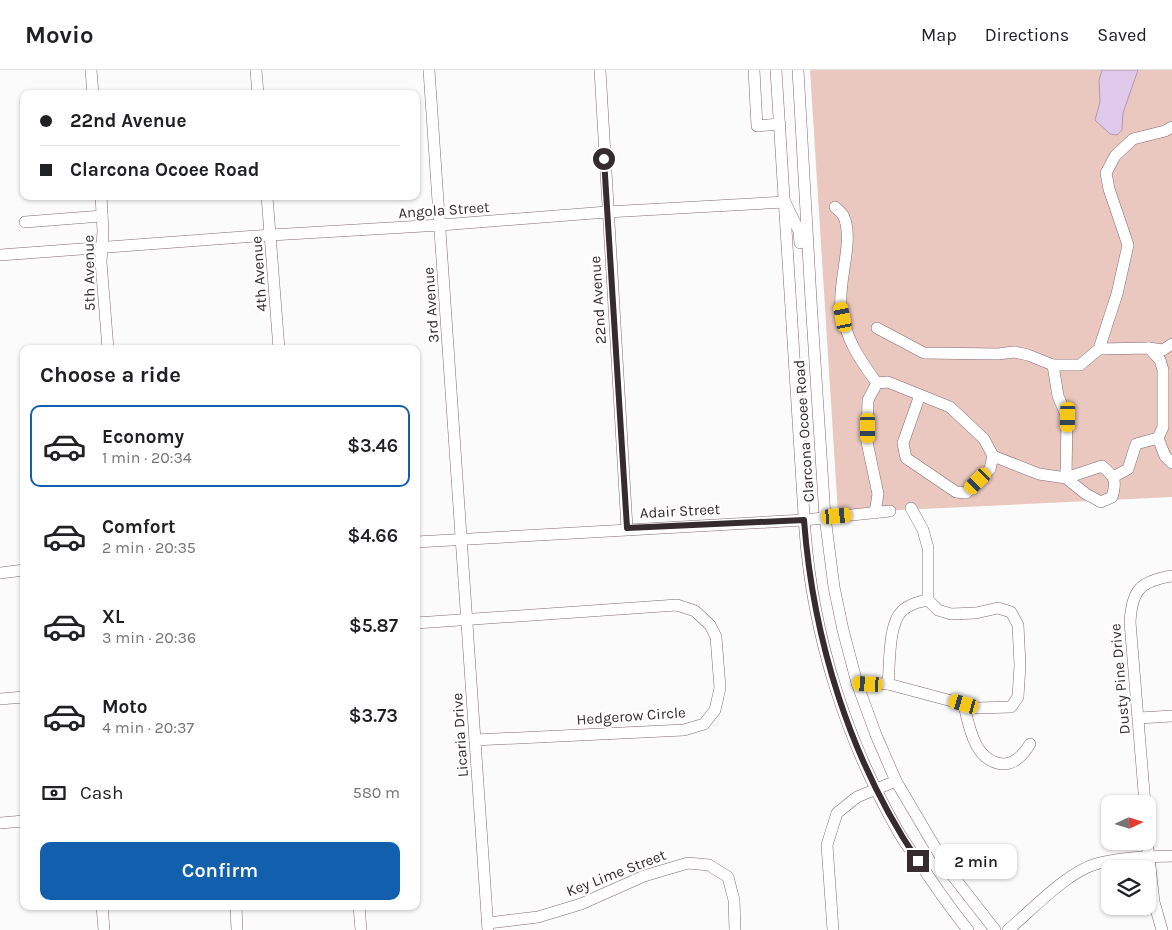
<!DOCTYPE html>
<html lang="en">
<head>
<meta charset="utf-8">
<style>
	:root { --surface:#fff; --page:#f2f2f2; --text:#202124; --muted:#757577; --line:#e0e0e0; --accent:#125fae }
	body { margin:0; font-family:Karla,sans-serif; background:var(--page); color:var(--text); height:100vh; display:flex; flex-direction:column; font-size:19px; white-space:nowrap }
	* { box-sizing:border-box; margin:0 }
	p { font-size:16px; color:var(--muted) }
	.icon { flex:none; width:28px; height:28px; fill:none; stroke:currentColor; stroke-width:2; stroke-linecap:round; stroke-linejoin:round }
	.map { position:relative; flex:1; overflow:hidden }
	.side { position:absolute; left:20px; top:275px; width:400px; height:565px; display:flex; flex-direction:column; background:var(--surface); border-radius:10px; box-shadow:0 1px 4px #0004 }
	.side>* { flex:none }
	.hud { position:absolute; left:20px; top:20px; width:400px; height:110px; border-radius:10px; box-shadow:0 1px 4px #0004; display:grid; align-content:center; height:110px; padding:0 20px; background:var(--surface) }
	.needle { width:32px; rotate:86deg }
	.tools { position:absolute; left:1101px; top:725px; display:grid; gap:10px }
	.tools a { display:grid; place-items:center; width:55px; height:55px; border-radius:10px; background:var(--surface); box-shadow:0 1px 4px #0004; font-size:25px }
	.end { position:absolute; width:22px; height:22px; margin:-11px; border:6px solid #362b2f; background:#fff; box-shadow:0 0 0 2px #fff }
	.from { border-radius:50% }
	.bubble { position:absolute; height:35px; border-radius:10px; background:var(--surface); box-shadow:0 1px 4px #0004; font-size:16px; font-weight:600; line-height:35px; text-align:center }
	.car { position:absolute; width:15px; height:30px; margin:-15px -8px; border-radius:6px; box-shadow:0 0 4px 1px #0007; background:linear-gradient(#f5c518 24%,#345 0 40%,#f5c518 0 76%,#345 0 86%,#f5c518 0) }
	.hud b { display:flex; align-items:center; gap:18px; height:48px; font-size:19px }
	.hud b+b { border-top:1px solid var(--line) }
	.hud i { width:12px; height:12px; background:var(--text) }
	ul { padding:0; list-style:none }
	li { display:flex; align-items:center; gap:15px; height:82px; margin:0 10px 8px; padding:0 10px; border:2px solid transparent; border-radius:10px }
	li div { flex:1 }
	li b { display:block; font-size:19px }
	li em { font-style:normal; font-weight:600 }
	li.selected { border-color:var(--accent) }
	li>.icon { width:45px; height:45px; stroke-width:1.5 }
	h2 { padding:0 20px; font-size:22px; line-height:60px }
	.pay { display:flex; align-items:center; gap:12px; height:55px; padding:0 20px; font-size:19px }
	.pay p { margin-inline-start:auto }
	.cta { display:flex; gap:10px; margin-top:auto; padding:10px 20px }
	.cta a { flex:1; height:58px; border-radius:10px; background:var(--accent); color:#fff; font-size:20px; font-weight:600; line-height:58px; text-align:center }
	header { display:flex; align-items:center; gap:30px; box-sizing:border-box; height:70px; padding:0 25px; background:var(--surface); border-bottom:1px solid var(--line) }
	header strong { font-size:24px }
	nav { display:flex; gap:28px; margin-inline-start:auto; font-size:18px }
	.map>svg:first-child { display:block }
	.green { fill:#eac8bf }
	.water { fill:#e0c9eb; stroke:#ad9ab3 }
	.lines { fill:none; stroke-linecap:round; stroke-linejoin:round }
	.minor-casing { stroke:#826a73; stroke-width:12 }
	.minor { stroke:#fff; stroke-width:11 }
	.route { stroke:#362b2f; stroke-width:6 }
	.labels { text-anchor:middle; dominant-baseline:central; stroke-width:4.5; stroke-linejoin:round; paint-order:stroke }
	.street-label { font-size:15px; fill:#362b2f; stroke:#fff }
</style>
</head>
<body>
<header>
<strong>Movio</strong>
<nav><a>Map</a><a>Directions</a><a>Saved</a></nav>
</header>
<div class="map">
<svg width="1172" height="860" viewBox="0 0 1172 860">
	<rect width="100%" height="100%" fill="#fbfbfb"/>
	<path class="green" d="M 810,0 L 1172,0 L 1172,427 L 838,443 Z"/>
	<path class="water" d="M 1102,0 L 1138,0 L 1123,43 L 1122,60 L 1117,65 L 1110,64 L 1095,50 L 1100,32 L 1099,10 Z"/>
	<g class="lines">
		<g class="minor-casing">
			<g id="minor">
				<path d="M 91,0 L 93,24"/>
				<path d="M 256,0 L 258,24"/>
				<path d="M 429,0 L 488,860"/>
				<path d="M 600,0 L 627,458"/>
				<path d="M 754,0 L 757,56 L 780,54"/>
				<path d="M 776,0 L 805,461 C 813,566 846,670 898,761 C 904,772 912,782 919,792 C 935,816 950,838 968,860"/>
				<path d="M 798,0 L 811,230 L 825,447 L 834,517 L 843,560 L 857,613 L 876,665 L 896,711 L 949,801 L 995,860"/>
				<path d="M 101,126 L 103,161 L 101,192 L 108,279"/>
				<path d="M 267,126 L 279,279"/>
				<path d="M 835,137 C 837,139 841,142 843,145 C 855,168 838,210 841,237 C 845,268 859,289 877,313"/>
				<path d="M 25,152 L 102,146"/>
				<path d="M 0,185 L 271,165 L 441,155 L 607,142 L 785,132 L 799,161 L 800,173"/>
				<path d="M 877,258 L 924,283 L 998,284 L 1014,282 L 1028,285 L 1053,295 L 1080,295 L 1099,279 L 1117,224 L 1128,175 L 1109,119 L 1106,103 L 1115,86 L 1133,69 L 1165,61 L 1172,57"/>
				<path d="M 1149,278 L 1163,280 L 1172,274"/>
				<path d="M 1099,279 L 1149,278 L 1160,290 L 1163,300 L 1163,357 L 1158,368 L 1165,386 L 1172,393"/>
				<path d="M 993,386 L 1039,404 L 1066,408 L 1086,424 L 1101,432 L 1112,427 C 1117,410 1115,407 1102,396 L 1066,408 L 1067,347 L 1058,326 L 1053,295"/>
				<path d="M 1113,407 L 1128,399 L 1136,374 L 1158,368"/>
				<path d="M 875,443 L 878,424 L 867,372 L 868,330 L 877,313 L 888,312 L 950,337 L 984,369 L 993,386 L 990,399 L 966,423 L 956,422 L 906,388 L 903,373 L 920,325"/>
				<path d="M 416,472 L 804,450 L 890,441"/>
				<path d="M 0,503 L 24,500"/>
				<path d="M 416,553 L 677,535 L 695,541 L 710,555 L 716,567 L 720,618 L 715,640 L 704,654 L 684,660 L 475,670"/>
				<path d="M 857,613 L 888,614 L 978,638 L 1011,637 L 1018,627 L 1020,595 L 1018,555 L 1011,542 L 998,538 L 976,543 L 951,544 L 938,540 L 928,530 L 928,478 L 923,460 L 911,438"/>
				<path d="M 888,614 C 890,595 888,554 902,541 C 909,534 919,532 928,530"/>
				<path d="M 0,629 L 24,627"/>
				<path d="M 964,635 C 969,657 975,692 1003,694 C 1016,694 1024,684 1030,674"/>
				<path d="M 1139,648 L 1172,646"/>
				<path d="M 1145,734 L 1130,552 C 1132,520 1140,511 1172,506"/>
				<path d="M 0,753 L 24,751"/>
				<path d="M 1147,771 L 1154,832 L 1162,860"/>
				<path d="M 102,836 L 104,860"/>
				<path d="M 236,836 L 237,860"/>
				<path d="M 359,836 L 361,860"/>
				<path d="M 488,853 L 538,847 L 581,834 L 644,806 L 688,793 L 709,795 L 728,807 L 734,830 L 735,860"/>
				<path d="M 833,860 L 827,775 L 837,743 L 857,727 L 896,711"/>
				<path d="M 1008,860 C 1032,840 1067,802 1096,794 C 1121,787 1146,787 1172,786"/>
			</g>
		</g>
		<use href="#minor" class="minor"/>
	</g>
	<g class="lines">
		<path class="route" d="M 604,89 L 627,458 L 804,450 C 813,570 850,690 918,791"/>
	</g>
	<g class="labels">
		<g class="street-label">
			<text transform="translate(444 140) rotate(-4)">Angola Street</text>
			<text transform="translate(89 203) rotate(-91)">5th Avenue</text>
			<text transform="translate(259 204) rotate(-94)">4th Avenue</text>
			<text transform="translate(598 230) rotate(-94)">22nd Avenue</text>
			<text transform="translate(431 235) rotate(-94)">3rd Avenue</text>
			<text transform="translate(804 361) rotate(-94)">Clarcona Ocoee Road</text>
			<text transform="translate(680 441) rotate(-3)">Adair Street</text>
			<text transform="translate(1120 609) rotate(-95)">Dusty Pine Drive</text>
			<text transform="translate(631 646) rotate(-4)">Hedgerow Circle</text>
			<text transform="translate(460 665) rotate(-94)">Licaria Drive</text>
			<text transform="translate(616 803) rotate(-21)">Key Lime Street</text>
		</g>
	</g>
</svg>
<div class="tools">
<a><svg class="needle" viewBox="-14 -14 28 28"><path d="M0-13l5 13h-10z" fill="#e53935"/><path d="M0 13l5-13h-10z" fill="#757577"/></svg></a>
<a><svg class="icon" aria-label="layers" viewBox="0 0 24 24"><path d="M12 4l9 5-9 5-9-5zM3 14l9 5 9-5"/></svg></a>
</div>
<i class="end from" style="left:604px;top:89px"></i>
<i class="end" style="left:918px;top:791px"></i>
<div class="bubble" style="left:935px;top:774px;width:82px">2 min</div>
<i class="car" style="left:843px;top:247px;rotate:349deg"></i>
<i class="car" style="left:1068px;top:347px;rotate:181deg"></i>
<i class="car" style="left:868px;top:358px;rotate:180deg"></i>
<i class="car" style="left:978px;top:411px;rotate:225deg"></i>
<i class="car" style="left:837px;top:446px;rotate:85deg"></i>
<i class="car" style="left:868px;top:614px;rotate:273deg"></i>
<i class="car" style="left:964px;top:634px;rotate:286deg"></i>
<div class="hud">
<b><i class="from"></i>22nd Avenue</b>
<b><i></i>Clarcona Ocoee Road</b>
</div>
<section class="side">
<h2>Choose a ride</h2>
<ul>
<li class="selected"><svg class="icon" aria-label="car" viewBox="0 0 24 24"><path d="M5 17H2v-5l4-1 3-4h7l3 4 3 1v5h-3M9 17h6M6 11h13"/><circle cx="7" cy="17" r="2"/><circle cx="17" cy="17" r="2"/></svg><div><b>Economy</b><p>1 min · 20:34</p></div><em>$3.46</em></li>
<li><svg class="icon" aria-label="car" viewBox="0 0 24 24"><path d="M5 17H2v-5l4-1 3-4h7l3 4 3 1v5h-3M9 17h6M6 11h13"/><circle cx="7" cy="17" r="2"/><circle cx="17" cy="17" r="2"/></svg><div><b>Comfort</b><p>2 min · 20:35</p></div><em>$4.66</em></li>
<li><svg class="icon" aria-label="car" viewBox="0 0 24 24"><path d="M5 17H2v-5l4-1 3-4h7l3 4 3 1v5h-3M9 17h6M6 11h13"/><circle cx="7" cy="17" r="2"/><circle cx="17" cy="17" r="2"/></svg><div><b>XL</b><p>3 min · 20:36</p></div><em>$5.87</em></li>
<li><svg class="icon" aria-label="car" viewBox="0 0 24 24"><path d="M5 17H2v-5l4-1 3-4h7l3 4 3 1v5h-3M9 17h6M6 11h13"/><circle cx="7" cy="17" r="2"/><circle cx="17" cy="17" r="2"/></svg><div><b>Moto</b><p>4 min · 20:37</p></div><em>$3.73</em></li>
</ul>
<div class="pay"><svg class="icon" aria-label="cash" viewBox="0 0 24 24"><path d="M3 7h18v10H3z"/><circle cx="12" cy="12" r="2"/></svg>Cash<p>580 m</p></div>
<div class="cta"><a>Confirm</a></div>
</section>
</div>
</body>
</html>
